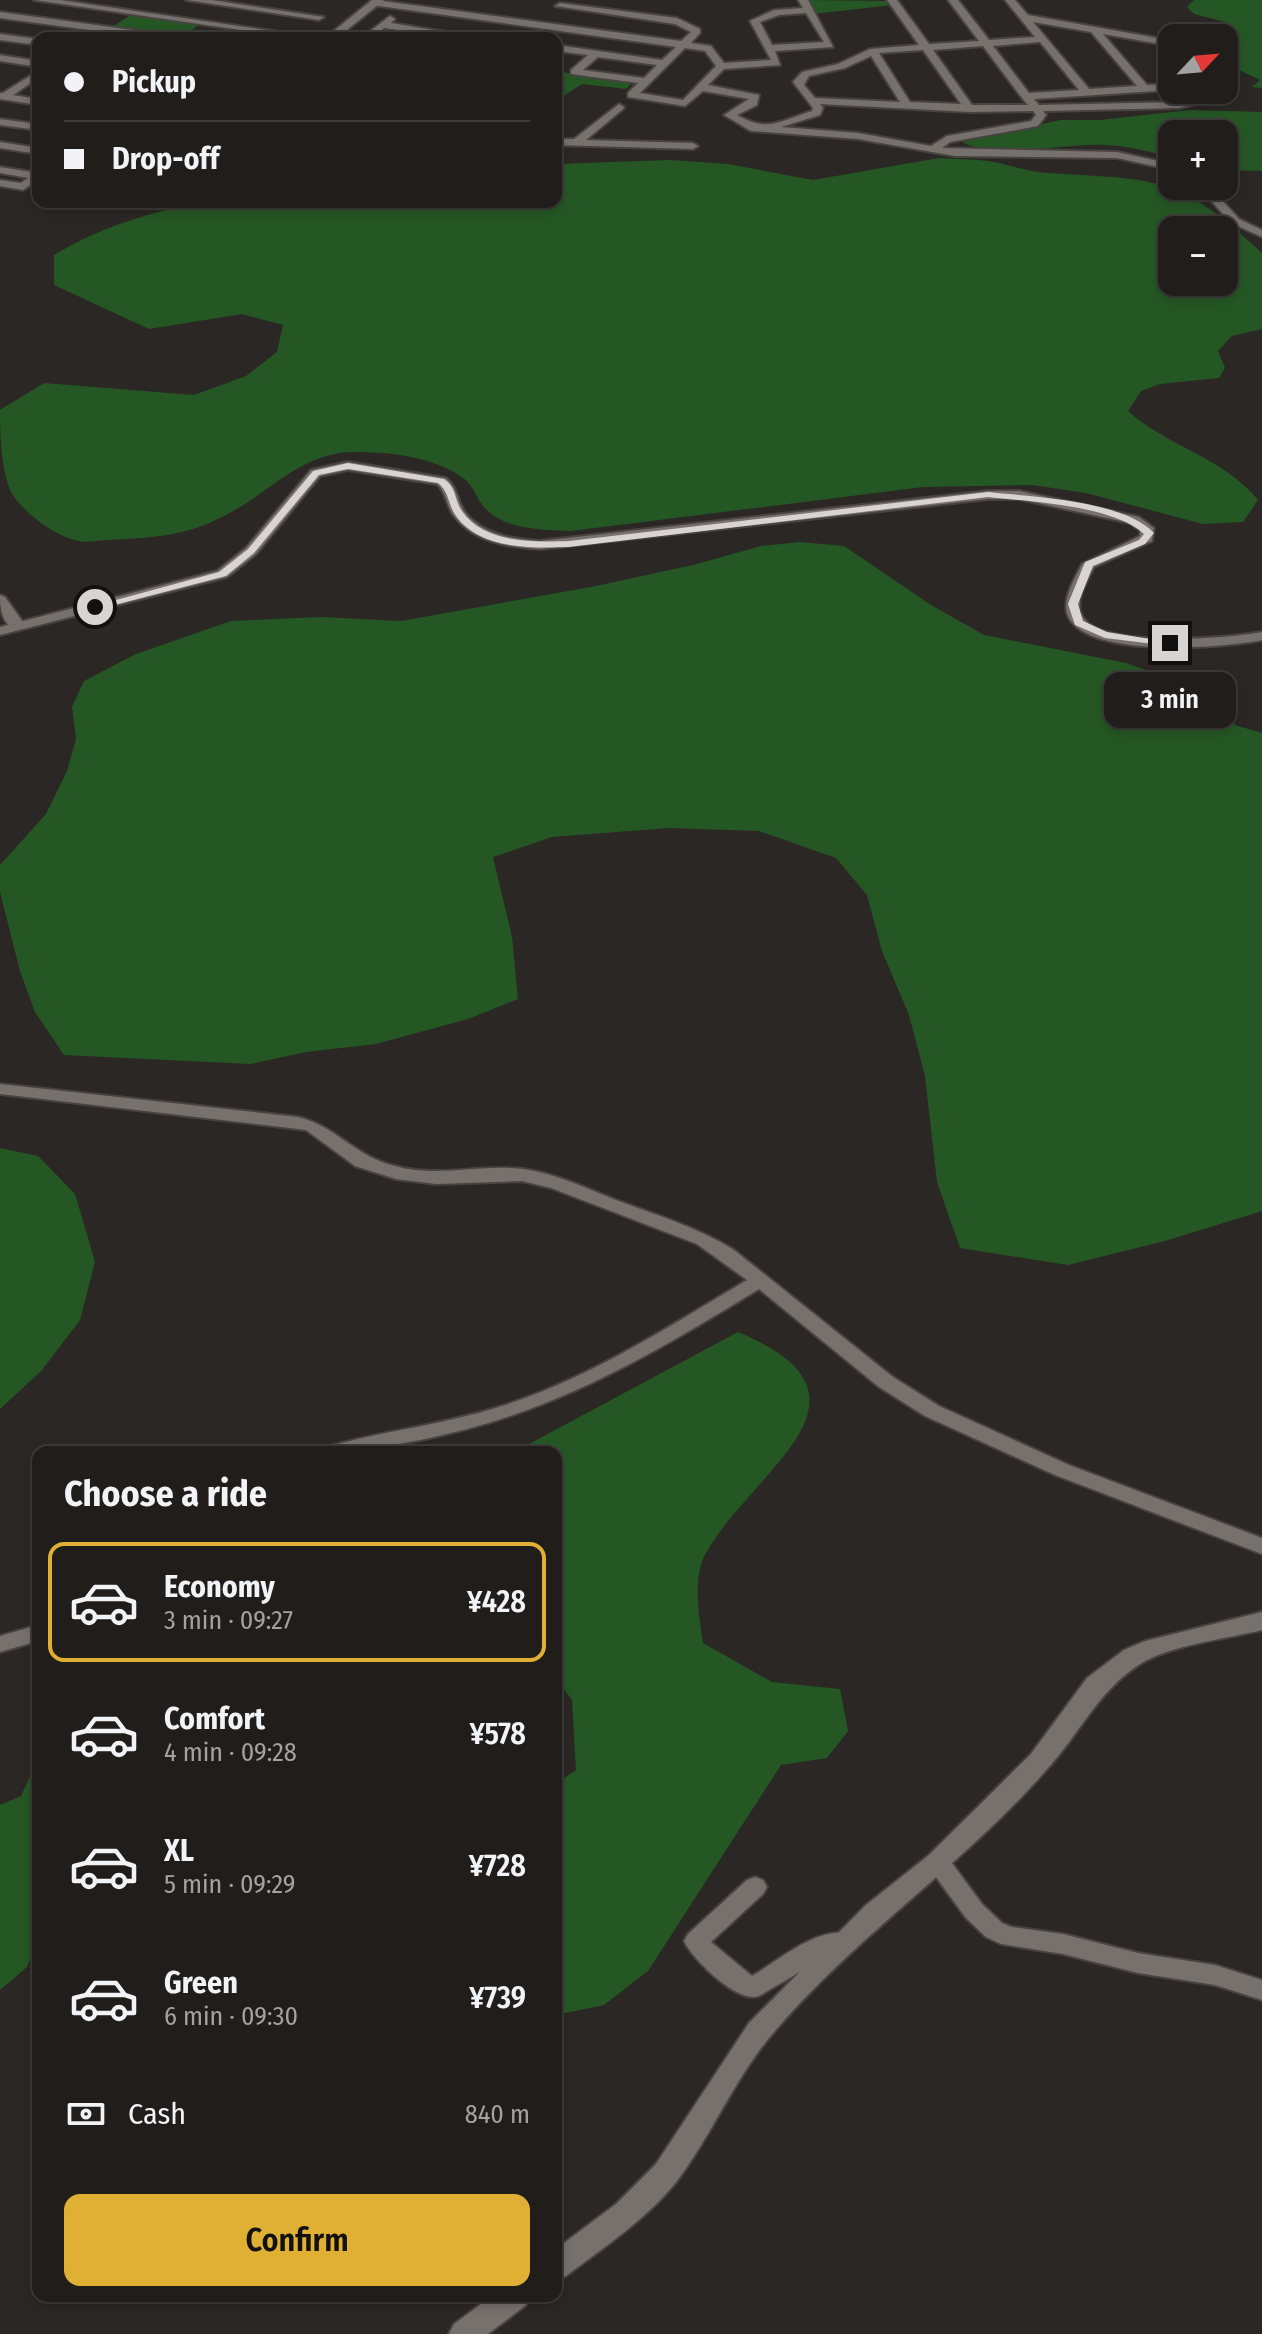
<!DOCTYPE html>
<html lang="en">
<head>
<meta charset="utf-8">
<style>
	:root { --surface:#201d1b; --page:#282624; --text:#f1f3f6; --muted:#a2a2a3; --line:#3d3b3a; --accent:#dfb034 }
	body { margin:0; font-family:"Fira Sans Condensed",sans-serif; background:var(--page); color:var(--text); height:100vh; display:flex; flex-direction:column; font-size:30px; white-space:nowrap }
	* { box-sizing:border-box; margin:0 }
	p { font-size:26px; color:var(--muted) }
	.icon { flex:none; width:44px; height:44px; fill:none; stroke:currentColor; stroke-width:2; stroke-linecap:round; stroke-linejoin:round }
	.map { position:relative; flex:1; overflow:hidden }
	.side { position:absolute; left:32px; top:1446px; width:530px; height:856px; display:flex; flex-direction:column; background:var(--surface); border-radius:16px; box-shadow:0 4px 12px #0003,0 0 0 2px var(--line) }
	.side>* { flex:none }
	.top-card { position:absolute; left:32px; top:32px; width:530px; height:176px; border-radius:16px; box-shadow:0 4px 12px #0003,0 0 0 2px var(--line); display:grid; align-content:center; height:176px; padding:0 32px; background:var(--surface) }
	.needle { width:52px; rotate:64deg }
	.controls { position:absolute; left:1158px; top:24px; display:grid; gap:16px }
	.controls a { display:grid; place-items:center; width:80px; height:80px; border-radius:16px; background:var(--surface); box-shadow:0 4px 12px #0003,0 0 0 2px var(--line); font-size:40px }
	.end { position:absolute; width:36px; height:36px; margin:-18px; border:10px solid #d7d4d1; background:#111; box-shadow:0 0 0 4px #111 }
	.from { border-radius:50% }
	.bubble { position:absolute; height:56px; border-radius:16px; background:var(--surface); box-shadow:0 4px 12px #0003,0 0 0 2px var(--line); font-size:26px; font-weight:600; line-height:56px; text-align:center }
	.top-card b { display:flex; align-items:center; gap:28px; height:76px; font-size:30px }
	.top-card b+b { border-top:2px solid var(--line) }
	.top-card i { width:20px; height:20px; background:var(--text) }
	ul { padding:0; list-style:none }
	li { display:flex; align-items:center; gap:24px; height:120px; margin:0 16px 12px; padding:0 16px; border:4px solid transparent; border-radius:16px }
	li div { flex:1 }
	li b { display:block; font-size:30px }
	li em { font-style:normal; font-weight:600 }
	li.active { border-color:var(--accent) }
	li>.icon { width:72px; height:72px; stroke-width:1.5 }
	h2 { padding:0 32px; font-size:36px; line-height:96px }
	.pay { display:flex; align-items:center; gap:20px; height:88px; padding:0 32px; font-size:30px }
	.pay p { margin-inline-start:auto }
	.cta { display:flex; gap:16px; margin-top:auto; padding:16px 32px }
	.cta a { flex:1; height:92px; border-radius:16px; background:var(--accent); color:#111; font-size:32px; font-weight:600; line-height:92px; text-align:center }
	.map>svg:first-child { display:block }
	.green { fill:#255724; fill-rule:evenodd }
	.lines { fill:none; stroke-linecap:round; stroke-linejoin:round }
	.minor-casing { stroke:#474340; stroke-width:4 }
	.tertiary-casing { stroke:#474340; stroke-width:4 }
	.minor { fill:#76716d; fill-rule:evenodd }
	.tertiary { fill:#76716d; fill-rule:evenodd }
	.route { fill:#d7d4d1 }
</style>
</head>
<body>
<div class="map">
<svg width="1262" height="2334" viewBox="0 0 1262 2334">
	<rect width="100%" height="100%" fill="#2b2724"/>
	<g class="green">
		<path d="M 806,0 L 890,1 L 893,5 L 813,14 Z"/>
		<path d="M 1194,0 L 1262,0 L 1262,88 L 1252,87 L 1260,80 L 1224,63 L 1224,38 L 1217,38 L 1229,30 L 1225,22 L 1194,14 L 1187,7 Z"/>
		<path d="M 132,14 L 201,23 L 181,38 L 109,29 Z"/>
		<path d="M 556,67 L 569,74 L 633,82 L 626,89 L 582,84 L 556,101 Z"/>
		<path d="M 1190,110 L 1262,112 L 1262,171 L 1224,170 L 1224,134 L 1172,134 L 1172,159 C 1150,151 1128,146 1105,145 C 1065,143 996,160 962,142 L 1060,120 L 1100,120 Z"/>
		<path d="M 939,158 C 955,159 972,159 988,161 C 1008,164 1027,172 1048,173 C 1157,180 1178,174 1262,253 L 1262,329 L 1232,336 L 1218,351 L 1225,368 L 1219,378 L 1160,384 L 1141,391 L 1128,411 C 1168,447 1223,457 1258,500 L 1243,522 L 1203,524 L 1086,493 L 1032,485 L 923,487 L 571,531 C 543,530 505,530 485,508 C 475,497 474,484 459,475 C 428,456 390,452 354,452 C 302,452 269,493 226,515 C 184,537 155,537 110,540 C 101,540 88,543 79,541 C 57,537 28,516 15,498 C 1,481 0,432 0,410 L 44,383 L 194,395 L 246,376 L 277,352 L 283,325 L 242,314 L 149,329 L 54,285 L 54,255 C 101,227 150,212 203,202 L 556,202 L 556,164 L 670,160 L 728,164 L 813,180 ZM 1172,230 L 1224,230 L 1224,282 L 1172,282 Z"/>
		<path d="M 800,542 L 844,546 L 931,605 L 984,635 L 1126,663 L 1199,690 L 1235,725 L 1262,733 L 1262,1211 L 1165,1241 L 1068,1265 L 960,1248 L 937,1182 L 925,1076 L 909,1015 L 882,951 L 867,895 L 836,858 L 759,831 L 669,828 L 552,837 L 493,857 L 512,937 L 518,999 L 468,1019 L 376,1044 L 306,1052 L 250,1064 L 64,1055 L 35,1012 L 20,971 L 0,892 L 0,865 L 46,814 L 67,771 L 76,739 L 72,707 L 84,681 L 136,654 L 231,621 L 321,617 L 401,621 L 591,587 L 693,565 L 761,546 Z"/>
		<path d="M 0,1148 L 38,1156 L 75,1194 L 95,1262 L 80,1320 L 42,1370 L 0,1409 Z"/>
		<path d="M 738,1332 C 894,1397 753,1469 706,1553 C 692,1578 699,1616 703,1643 L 772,1682 L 840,1689 L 848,1731 L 827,1758 L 781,1765 L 648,1971 L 604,2005 L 556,2015 L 556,1784 L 576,1770 L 572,1700 L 556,1679 L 556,1452 L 514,1452 Z"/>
		<path d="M 38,1759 L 38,1940 L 27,1967 L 0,1990 L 0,1805 L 21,1796 Z"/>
	</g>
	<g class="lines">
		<g class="minor-casing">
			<g id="minor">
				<path d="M 34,0 L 60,0 L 300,35 L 295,38 Z"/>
				<path d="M 186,0 L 212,0 L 324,17 L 319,20 Z"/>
				<path d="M 375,0 L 681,41 L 691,32 L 675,24 L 555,6 L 560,3 L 677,18 L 700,29 L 700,33 L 691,43 L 711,46 L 724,63 L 771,60 L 750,21 L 774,10 L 803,8 L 798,0 L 808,0 L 833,47 L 775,51 L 780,65 L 724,69 L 708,85 L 759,95 L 757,105 L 737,115 C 768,133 779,121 812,111 L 813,108 L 793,82 L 802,72 L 838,64 L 870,49 L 919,45 L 887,0 L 897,0 L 929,44 L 979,41 L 948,0 L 958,0 L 989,40 L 1035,37 L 1005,0 L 1015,0 L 1028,15 L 1163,39 L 1172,45 L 1172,54 L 1160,44 L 1103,34 L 1147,85 L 1172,84 L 1172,90 L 1034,99 L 1039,105 L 1179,102 L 1212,94 L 1214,90 L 1223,92 L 1220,98 L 1179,108 L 1043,111 L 1046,115 L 1038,126 L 950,142 L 942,148 L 1117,152 L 1172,164 L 1172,170 L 1117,158 L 955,156 L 858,139 L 751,131 L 724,115 L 749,99 L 703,91 L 685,106 L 628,97 L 628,93 L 638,83 L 571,74 L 571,70 L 588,55 L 556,51 L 556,45 L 662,60 L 676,47 L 372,5 L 370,3 ZM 806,13 L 824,42 L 772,45 L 760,22 L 779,15 ZM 1033,22 L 1091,32 L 1137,86 L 1089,89 ZM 1040,42 L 1079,90 L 1029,93 L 993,46 ZM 983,46 L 1022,98 L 1028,105 L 972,105 L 933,50 ZM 685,48 L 705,51 L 716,66 L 683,100 L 640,93 ZM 923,50 L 961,104 L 910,102 L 879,53 ZM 871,56 L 900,102 L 815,98 L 804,85 L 809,76 L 845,68 ZM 598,57 L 657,65 L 644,78 L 583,70 ZM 820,104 L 970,112 L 1033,111 L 1036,115 L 1031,121 L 947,136 L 931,146 L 858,133 L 781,127 L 820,115 L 823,108 Z"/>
				<path d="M 0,12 L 170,35 L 175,38 L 149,38 L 0,18 Z"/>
				<path d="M 390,16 L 395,19 L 391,23 L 482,38 L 456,38 L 384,28 L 372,38 L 361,38 Z"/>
				<path d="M 0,34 L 38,39 L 38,45 L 0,40 Z"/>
				<path d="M 0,55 L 38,61 L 38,67 L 0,61 Z"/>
				<path d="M 38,71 L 38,78 L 9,98 L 1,98 L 1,94 Z"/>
				<path d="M 619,104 L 624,107 L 623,109 L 586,140 L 693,143 L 698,146 L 693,149 L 556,145 L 556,139 L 574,139 Z"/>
				<path d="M 0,119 L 38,124 L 38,130 L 0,125 Z"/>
				<path d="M 0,142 L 38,148 L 38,154 L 0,148 Z"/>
				<path d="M 0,167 L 38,173 L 38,180 L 23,190 L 0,186 L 0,180 L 21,183 L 28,178 L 0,173 Z"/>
				<path d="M 1198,186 L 1209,186 L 1239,219 L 1262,230 L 1262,237 L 1231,223 Z"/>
				<path d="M 348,462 L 446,478 C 457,487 457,500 464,511 C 481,535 513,539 540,541 L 988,491 L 1019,491 L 1139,517 L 1154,528 L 1152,541 L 1094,567 C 1088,579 1075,599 1081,614 C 1095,650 1230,638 1262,632 L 1262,640 C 1224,648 1087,659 1068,616 C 1061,600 1075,578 1082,564 L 1140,536 L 1140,530 L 1130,523 L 1019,499 L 988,499 L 540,549 C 508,547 471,542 452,513 C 446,503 446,492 437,484 L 348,470 L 320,476 L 256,554 L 227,577 L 0,635 L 0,627 L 217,571 L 246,548 L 311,470 Z"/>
				<path d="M 0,1084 L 298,1117 C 336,1126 354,1156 395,1166 C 437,1178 480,1164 523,1169 C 554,1173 586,1188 616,1200 C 656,1215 697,1227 734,1250 L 893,1377 L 939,1406 L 1069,1465 L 1262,1538 L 1262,1554 L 1055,1475 L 925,1416 L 879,1387 L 759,1289 C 646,1358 552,1414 420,1440 C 388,1446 358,1452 324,1452 L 327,1447 L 334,1445 C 389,1430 447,1424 502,1406 C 590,1378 668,1327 747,1280 L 697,1244 L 551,1188 L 522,1181 L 436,1184 L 396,1179 L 355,1166 L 306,1130 L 298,1129 L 0,1094 Z"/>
				<path d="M 38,1625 L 38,1641 L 0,1652 L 0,1636 Z"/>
				<path d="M 938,1852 L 946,1855 L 982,1904 L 1002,1923 L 1012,1927 L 1063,1934 L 1138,1953 L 1215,1965 L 1262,1980 L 1262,2000 L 1215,1985 L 1138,1973 L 1063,1954 L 1001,1944 L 986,1937 L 966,1918 L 930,1869 L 926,1862 L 930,1855 Z"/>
				<path d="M 755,1877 L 763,1880 L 767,1887 L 763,1894 L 711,1942 L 752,1976 C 781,1959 821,1923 855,1935 L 859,1942 L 855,1949 L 832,1953 L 759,1996 C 738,2004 693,1960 684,1941 L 688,1934 L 747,1880 Z"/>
			</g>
		</g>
		<g class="tertiary-casing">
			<g id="tertiary">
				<path d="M 372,0 L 384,0 L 337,38 L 325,38 Z"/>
				<path d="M 0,93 L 38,99 L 38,105 L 0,99 Z"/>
				<path d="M 0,595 L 5,597 L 25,625 L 23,628 L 17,630 C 2,625 0,609 0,595 Z"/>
				<path d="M 1262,1612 L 1262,1630 C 1226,1639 1170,1645 1140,1664 C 1098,1691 1080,1733 1048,1768 C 963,1866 852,1938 769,2038 C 733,2082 711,2136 677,2181 C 647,2219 604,2247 566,2276 L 556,2279 L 556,2249 L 616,2204 L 656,2164 L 749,2023 L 866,1905 L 929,1855 L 1031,1754 L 1087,1678 L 1124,1650 L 1145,1641 Z"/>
				<path d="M 492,2296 L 530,2296 L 525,2306 L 488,2334 L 449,2334 L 454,2324 Z"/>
			</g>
		</g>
		<use href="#minor" class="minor"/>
		<use href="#tertiary" class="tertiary"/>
	</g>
	<path class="route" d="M 348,463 L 444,479 C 457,488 454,499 462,511 C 485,544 534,542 569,541 L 988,492 C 1033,497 1123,500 1154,533 L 1145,544 L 1093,566 L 1078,604 L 1083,621 L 1107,632 L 1175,643 L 1170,646 L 1105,638 L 1075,625 L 1068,604 L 1085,562 L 1139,540 L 1144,534 C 1112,505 1031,502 988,497 L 569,547 C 532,548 481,550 456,516 C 448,505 449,491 438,483 L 348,469 L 319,475 L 254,553 L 226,576 L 95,610 L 90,607 L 219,572 L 248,549 L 313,471 Z"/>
</svg>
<div class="controls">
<a><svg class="needle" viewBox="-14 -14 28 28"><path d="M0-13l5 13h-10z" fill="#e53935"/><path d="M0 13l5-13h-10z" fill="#a2a2a3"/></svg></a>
<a>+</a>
<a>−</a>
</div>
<i class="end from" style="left:95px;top:607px"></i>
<i class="end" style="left:1170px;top:643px"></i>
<div class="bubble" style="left:1104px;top:672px;width:132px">3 min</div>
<div class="top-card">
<b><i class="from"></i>Pickup</b>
<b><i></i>Drop-off</b>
</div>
<section class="side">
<h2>Choose a ride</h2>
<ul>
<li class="active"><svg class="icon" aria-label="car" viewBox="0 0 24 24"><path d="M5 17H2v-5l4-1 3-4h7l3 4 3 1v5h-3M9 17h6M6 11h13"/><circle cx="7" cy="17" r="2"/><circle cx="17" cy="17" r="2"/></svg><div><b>Economy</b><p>3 min · 09:27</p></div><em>¥428</em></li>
<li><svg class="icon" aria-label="car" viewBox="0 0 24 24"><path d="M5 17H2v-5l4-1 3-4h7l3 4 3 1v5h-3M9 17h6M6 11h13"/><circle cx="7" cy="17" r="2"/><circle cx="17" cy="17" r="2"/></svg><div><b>Comfort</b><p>4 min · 09:28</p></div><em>¥578</em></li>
<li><svg class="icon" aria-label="car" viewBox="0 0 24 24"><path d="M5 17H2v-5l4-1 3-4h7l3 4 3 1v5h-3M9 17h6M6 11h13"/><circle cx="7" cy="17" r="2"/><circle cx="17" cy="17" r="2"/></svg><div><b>XL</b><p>5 min · 09:29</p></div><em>¥728</em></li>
<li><svg class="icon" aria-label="car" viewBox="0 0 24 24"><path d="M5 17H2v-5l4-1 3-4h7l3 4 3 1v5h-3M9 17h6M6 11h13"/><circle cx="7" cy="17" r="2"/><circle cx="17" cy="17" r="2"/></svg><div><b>Green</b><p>6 min · 09:30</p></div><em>¥739</em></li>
</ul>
<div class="pay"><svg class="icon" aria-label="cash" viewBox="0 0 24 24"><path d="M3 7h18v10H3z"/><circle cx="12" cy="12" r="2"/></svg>Cash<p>840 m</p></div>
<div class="cta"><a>Confirm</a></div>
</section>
</div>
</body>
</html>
